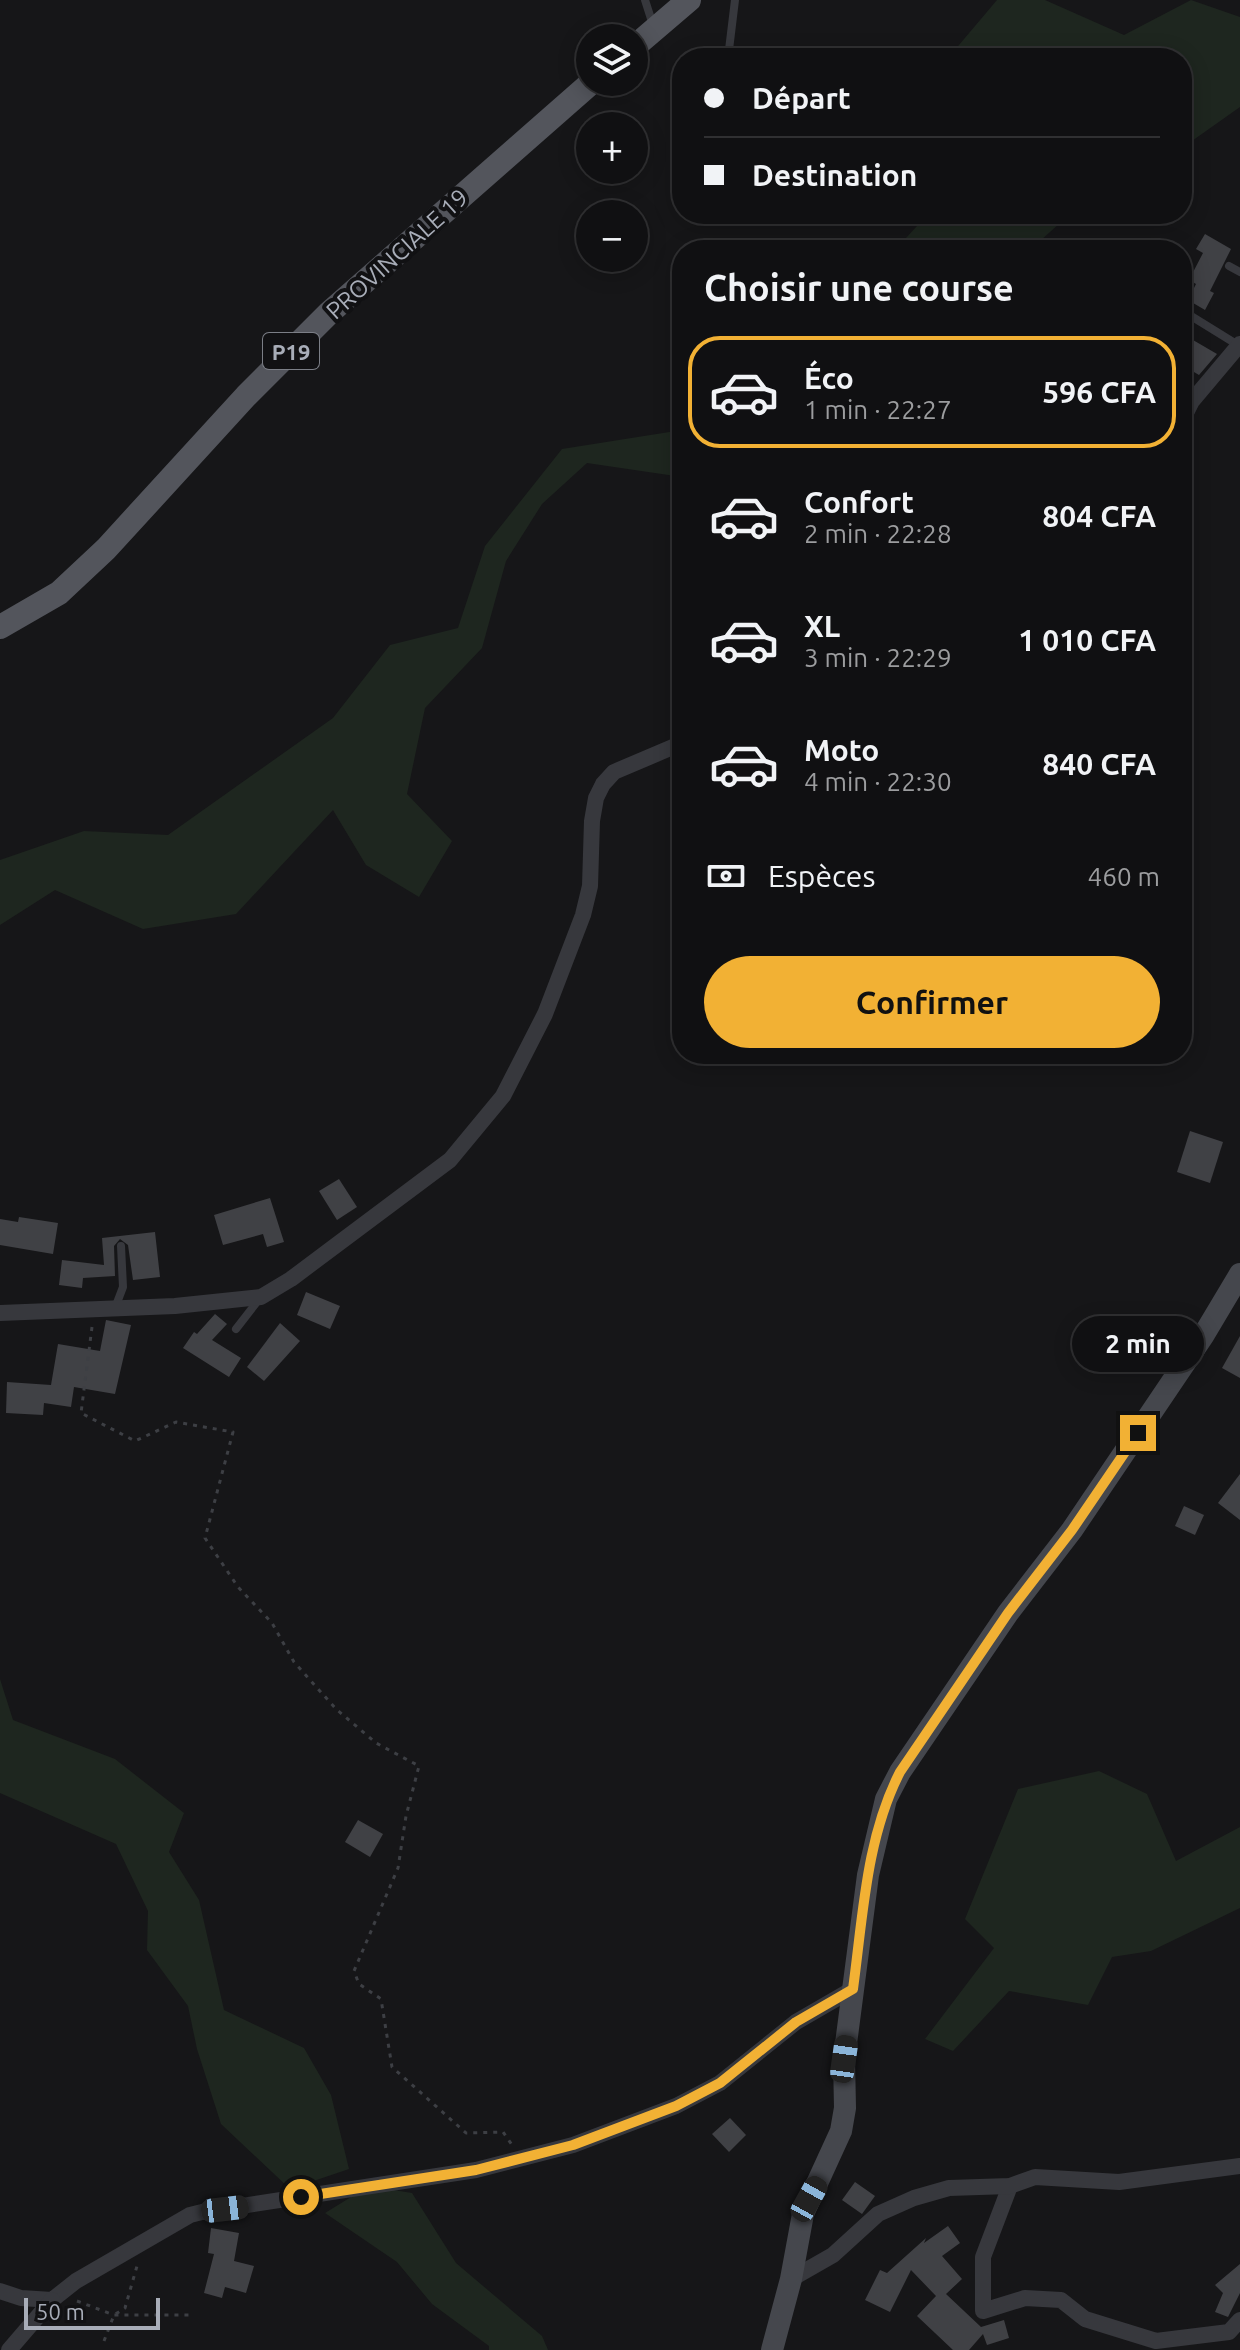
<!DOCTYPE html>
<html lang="fr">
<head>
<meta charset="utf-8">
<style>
	:root { --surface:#101012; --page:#19191b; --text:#f1f3f6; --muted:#9c9d9f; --line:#303032; --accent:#f2b134 }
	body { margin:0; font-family:Ubuntu,sans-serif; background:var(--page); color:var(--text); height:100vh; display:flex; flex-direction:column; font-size:30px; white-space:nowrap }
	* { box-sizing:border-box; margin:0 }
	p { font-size:26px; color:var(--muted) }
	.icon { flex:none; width:44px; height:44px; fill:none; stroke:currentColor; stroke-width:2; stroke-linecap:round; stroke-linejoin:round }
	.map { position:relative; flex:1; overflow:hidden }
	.sheet { position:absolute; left:672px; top:240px; width:520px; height:824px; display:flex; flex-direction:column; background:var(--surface); border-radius:32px; box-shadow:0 4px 20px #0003,0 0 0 2px var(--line) }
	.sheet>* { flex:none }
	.top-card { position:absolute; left:672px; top:48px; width:520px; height:176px; border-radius:32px; box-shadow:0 4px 20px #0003,0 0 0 2px var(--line); display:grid; align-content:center; height:176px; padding:0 32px; background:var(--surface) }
	.buttons { position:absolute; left:576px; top:24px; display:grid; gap:16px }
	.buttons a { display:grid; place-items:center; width:72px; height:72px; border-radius:50%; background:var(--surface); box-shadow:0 4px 20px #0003,0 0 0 2px var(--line); font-size:40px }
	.scale { position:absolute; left:24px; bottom:20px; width:136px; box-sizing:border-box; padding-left:8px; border:4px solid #a8adb8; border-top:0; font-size:22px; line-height:28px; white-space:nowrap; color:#a8adb8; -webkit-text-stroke:6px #111113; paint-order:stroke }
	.end { position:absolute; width:36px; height:36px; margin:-18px; border:10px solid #f2b134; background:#111; box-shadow:0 0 0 4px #111 }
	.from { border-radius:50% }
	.bubble { position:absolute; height:56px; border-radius:28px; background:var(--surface); box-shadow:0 4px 20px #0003,0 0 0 2px var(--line); font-size:26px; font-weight:600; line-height:56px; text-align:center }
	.car { position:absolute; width:24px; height:48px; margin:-24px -12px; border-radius:10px; box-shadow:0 0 6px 2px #0007; background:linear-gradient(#222 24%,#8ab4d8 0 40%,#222 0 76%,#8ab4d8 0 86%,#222 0) }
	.top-card b { display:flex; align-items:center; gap:28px; height:76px; font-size:30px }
	.top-card b+b { border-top:2px solid var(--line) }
	.top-card i { width:20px; height:20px; background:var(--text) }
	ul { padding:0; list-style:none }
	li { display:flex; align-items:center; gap:24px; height:112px; margin:0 16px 12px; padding:0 16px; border:4px solid transparent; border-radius:32px }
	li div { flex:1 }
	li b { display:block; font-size:30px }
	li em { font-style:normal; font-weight:600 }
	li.on { border-color:var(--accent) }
	li>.icon { width:72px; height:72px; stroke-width:1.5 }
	h2 { padding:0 32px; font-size:36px; line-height:96px }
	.pay { display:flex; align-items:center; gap:20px; height:88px; padding:0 32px; font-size:30px }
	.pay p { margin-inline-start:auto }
	.action { display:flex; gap:16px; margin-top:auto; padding:16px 32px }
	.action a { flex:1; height:92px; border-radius:48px; background:var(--accent); color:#111; font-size:32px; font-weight:600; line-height:92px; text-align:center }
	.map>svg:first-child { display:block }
	.green { fill:#1e261f }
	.building { fill:#404145 }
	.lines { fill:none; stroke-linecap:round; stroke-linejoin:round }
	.path { stroke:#3d3f44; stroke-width:3; stroke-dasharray:4 6; stroke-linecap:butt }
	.lane { stroke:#37383d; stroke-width:8 }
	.street { stroke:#37383d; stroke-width:16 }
	.secondary { stroke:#45474d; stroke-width:22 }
	.primary { stroke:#53555c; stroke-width:24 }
	.route { stroke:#f2b134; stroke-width:10 }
	.labels { text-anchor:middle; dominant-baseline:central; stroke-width:8; stroke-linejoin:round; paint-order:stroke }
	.shield { fill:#111113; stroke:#7b7e86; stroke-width:2 }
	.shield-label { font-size:22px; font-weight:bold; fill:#a8adb8 }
	.street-label { font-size:24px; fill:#a8adb8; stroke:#111113 }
</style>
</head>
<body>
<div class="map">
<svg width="1240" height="2350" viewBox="0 0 1240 2350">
	<rect width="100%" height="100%" fill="#161618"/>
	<g class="green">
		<path d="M 997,0 L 1045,0 L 1124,35 L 1191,0 L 1240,17 L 1240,107 L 1182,148 L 1182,58 L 948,58 Z"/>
		<path d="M 928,214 L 1070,214 L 1030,250 L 895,250 Z"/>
		<path d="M 682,430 L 682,477 L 587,463 L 542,504 L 506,561 L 482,648 L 425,708 L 407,794 L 452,841 L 419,897 L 366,865 L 333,810 L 236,914 L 143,929 L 55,890 L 0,925 L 0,860 L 84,831 L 168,835 L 333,718 L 390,645 L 458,628 L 485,546 L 562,449 Z"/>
		<path d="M 0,1679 L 13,1720 L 115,1759 L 184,1813 L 169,1852 L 199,1900 L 224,2010 L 304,2048 L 331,2095 L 349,2169 L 290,2189 L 221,2124 L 197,2049 L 188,2006 L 147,1950 L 148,1911 L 116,1844 L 0,1793 Z"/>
		<path d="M 1099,1771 L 1147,1794 L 1176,1861 L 1240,1827 L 1240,1908 L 1151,1951 L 1112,1957 L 1088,2005 L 1009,1991 L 953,2051 L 925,2039 L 994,1948 L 965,1919 L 1018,1789 Z"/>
		<path d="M 369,2186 L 412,2193 L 456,2263 L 542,2336 L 548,2350 L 489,2350 L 489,2346 L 432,2304 L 397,2262 L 325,2213 Z"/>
	</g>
	<g class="building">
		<path d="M 1205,234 L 1231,249 L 1210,291 L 1214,293 L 1205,310 L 1188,300 L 1196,284 L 1189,280 L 1203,253 L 1196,249 Z"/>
		<path d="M 1193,340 L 1217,354 L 1199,375 L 1182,365 L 1182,360 Z"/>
		<path d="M 1190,1131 L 1223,1142 L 1210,1183 L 1177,1172 Z"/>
		<path d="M 339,1179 L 357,1207 L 337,1220 L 319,1191 Z"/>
		<path d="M 270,1198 L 284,1242 L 267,1247 L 263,1234 L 223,1245 L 214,1215 Z"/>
		<path d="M 19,1217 L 58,1223 L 53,1254 L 0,1245 L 0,1219 L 18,1222 Z"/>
		<path d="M 155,1232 L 160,1277 L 133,1280 L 128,1245 L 120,1239 L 114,1246 L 115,1276 L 83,1278 L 82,1288 L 59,1285 L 62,1260 L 104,1265 L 102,1238 Z"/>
		<path d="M 306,1292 L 340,1306 L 330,1329 L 297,1315 Z"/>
		<path d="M 215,1314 L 227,1324 L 212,1340 L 241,1358 L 229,1377 L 183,1348 L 194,1332 L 197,1334 Z"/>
		<path d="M 106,1320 L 131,1325 L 115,1394 L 74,1387 L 71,1407 L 44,1403 L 43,1415 L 6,1413 L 7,1382 L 51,1385 L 58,1344 L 100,1351 Z"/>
		<path d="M 280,1323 L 300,1341 L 264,1381 L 247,1367 Z"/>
		<path d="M 1240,1336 L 1240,1378 L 1222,1368 Z"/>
		<path d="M 1240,1474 L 1240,1520 L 1218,1503 Z"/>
		<path d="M 1184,1506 L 1204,1515 L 1195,1535 L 1175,1526 Z"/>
		<path d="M 358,1820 L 383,1834 L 370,1857 L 345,1842 Z"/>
		<path d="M 730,2118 L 746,2135 L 729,2152 L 712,2134 Z"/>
		<path d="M 855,2182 L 875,2196 L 862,2214 L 842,2200 Z"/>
		<path d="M 948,2226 L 960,2243 L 942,2256 L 962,2279 L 946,2294 L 981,2327 L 1004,2320 L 1009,2338 L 987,2345 L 983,2334 L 969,2350 L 953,2350 L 917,2316 L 936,2296 L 911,2270 L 890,2312 L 865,2300 L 880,2270 L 887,2273 L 926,2238 L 924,2243 Z"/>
		<path d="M 211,2228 L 239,2233 L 234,2261 L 254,2266 L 246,2293 L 225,2287 L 222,2298 L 204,2293 L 214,2254 L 208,2253 Z"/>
		<path d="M 1240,2264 L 1240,2293 L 1228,2317 L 1215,2312 L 1223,2293 L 1215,2285 Z"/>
	</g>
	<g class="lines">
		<g class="path">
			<path d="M 92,1327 L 81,1413 L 135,1441 L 176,1422 L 233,1432 L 205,1538 L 238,1587 L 272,1623 L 294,1662 L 336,1709 L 376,1743 L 419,1766 L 406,1816 L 398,1868 L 354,1971 L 359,1984 L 381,1999 L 392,2067 L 466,2133 L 503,2132 L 512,2145"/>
			<path d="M 77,2301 L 114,2315 L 189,2315"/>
			<path d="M 104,2341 L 114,2315 L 125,2308 L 137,2266"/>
		</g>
		<g class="lane">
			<path d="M 645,0 L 653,25"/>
			<path d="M 728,58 L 735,0"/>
			<path d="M 1229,266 L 1240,272"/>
			<path d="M 1191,316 L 1238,345"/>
			<path d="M 115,1308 L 123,1287 L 121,1246"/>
			<path d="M 236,1329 L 260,1298"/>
		</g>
		<g class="street">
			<path d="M 1182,421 L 1192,401 L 1240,344"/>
			<path d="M 0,1313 L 175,1306 L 261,1297 L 291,1279 L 450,1160 L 503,1096 L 545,1014 L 583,915 L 590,886 L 592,821 L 596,798 L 603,784 L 614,772 L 682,743"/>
			<path d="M 1010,2186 L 983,2257 L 983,2311 L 1025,2298 L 1061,2300 L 1085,2319 L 1156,2341 L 1229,2332 L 1240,2320"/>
			<path d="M 791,2279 L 833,2255 L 878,2214 L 914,2198 L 949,2188 L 1010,2186 L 1035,2177 L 1119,2182 L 1240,2166"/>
			<path d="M 0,2291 L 21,2298 L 52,2300 L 76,2281 L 190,2215 L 202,2212 L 476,2170 L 573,2145 L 676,2106 L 720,2083 L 796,2022 L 853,1989"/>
			<path d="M 9,2350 L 52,2300"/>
		</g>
		<path class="secondary" d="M 772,2350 L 791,2279 L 803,2214 L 841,2131 L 845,2108 L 844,2059 L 868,1875 L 886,1799 L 900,1772 L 1008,1613 L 1072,1530 L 1203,1336 L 1240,1274"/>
		<g class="primary">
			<path d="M 634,47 L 689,0"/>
			<path d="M 0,627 L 59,593 L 106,549 L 246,396 L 329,313 L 592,82"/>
		</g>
	</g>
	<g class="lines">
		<path class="route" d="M 301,2197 L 476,2170 L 573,2145 L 676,2106 L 720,2083 L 796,2022 L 853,1989 C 863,1916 866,1838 900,1772 L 1008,1613 L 1072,1530 L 1138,1433"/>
	</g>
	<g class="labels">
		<rect class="shield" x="263" y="333" width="56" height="36" rx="6"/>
		<g class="shield-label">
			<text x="291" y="351">P19</text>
		</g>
		<g class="street-label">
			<text transform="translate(397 254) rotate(-42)">PROVINCIALE 19</text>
		</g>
	</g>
</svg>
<div class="buttons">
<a><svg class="icon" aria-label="layers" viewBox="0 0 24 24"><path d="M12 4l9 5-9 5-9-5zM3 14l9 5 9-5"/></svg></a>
<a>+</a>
<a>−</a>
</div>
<div class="scale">50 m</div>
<i class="end from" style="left:301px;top:2197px"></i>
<i class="end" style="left:1138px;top:1433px"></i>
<div class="bubble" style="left:1072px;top:1316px;width:132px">2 min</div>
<i class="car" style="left:844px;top:2059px;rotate:8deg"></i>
<i class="car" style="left:809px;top:2199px;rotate:29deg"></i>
<i class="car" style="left:225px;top:2209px;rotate:83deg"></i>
<div class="top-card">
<b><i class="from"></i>Départ</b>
<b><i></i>Destination</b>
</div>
<section class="sheet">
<h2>Choisir une course</h2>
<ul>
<li class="on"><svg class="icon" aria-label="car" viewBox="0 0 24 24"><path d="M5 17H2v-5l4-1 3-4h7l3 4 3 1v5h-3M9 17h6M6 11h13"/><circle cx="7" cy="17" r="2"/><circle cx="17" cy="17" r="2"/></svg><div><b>Éco</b><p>1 min · 22:27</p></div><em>596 CFA</em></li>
<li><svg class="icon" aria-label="car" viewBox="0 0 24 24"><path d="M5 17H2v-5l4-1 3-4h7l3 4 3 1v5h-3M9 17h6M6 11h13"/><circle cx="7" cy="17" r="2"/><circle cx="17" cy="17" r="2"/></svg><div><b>Confort</b><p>2 min · 22:28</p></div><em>804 CFA</em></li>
<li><svg class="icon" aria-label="car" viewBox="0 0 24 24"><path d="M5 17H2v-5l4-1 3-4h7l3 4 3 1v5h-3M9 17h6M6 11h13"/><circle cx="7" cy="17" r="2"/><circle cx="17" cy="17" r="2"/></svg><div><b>XL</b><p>3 min · 22:29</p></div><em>1 010 CFA</em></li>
<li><svg class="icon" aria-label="car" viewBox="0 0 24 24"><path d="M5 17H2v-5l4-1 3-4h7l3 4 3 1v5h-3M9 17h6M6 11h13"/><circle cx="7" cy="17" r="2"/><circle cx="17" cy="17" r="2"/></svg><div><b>Moto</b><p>4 min · 22:30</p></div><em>840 CFA</em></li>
</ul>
<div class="pay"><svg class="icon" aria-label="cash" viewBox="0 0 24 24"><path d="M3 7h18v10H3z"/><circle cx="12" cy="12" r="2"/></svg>Espèces<p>460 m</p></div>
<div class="action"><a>Confirmer</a></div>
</section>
</div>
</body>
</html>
